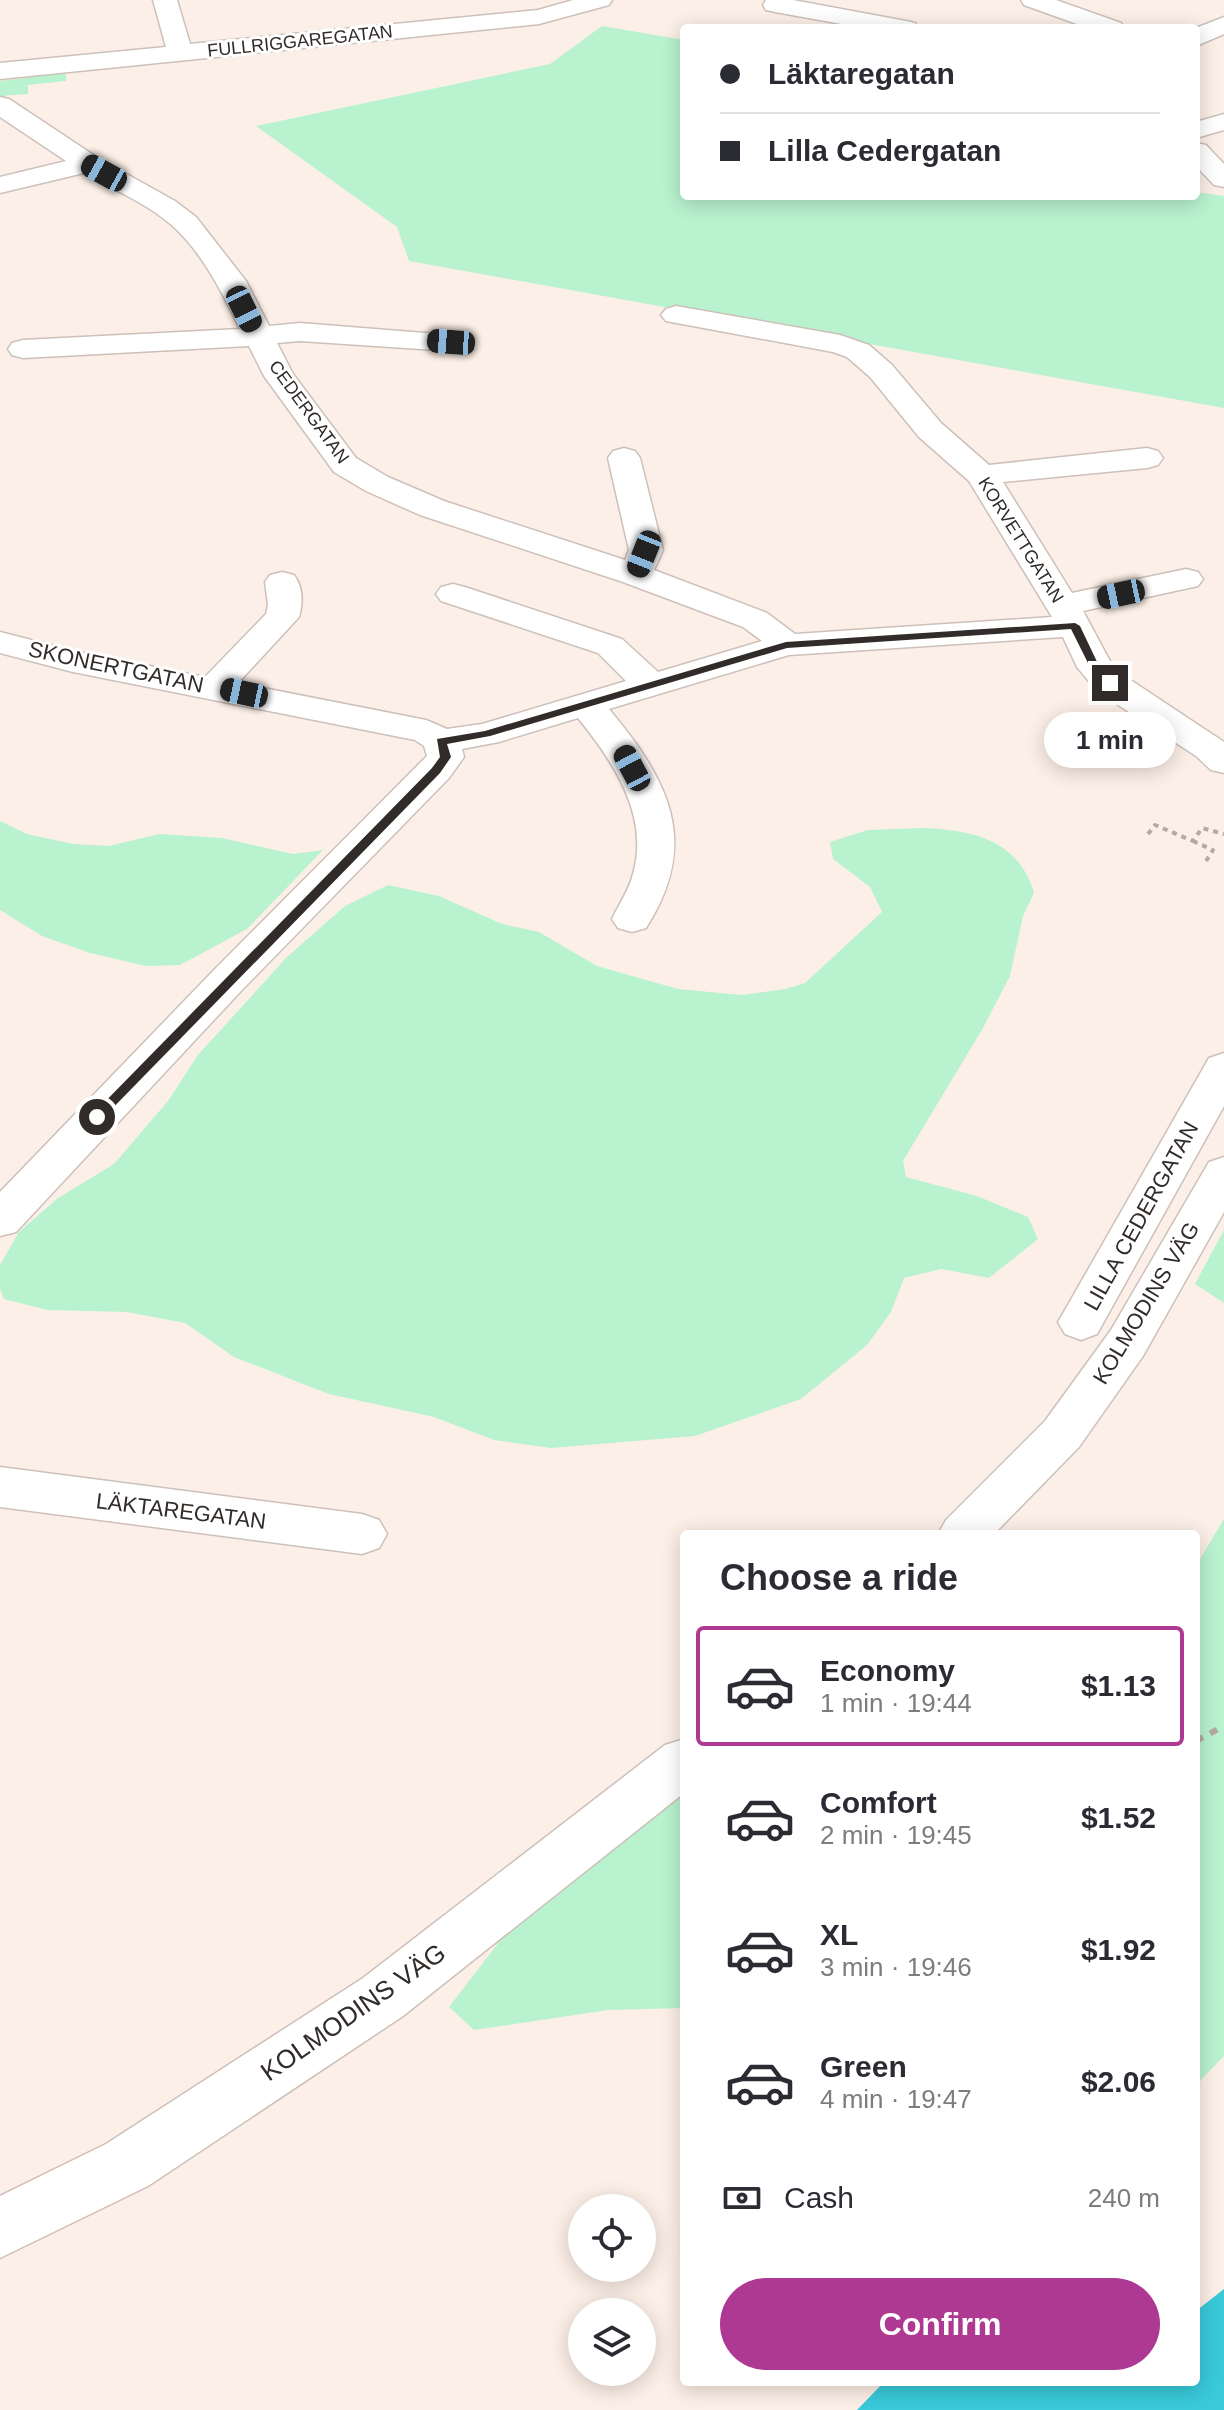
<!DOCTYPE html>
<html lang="en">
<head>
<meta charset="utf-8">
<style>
	:root { --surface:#fff; --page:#f2f2f3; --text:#2b2b33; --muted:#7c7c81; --line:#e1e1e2; --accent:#ae3992 }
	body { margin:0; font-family:Helvetica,sans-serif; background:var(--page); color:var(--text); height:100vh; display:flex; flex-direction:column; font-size:30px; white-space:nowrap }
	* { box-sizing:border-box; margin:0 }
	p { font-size:26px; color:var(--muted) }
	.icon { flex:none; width:44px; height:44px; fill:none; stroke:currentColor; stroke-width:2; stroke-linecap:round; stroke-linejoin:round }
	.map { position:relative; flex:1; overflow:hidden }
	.sheet { position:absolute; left:680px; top:1530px; width:520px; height:856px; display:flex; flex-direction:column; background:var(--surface); border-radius:8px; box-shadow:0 4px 20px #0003 }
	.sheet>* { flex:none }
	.banner { position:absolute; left:680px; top:24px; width:520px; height:176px; border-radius:8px; box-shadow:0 4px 20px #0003; display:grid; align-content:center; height:176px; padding:0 40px; background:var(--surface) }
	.controls { position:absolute; left:568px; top:2194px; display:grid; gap:16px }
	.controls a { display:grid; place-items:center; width:88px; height:88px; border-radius:50%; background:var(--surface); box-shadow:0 4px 20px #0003; font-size:40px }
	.end { position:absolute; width:36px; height:36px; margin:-18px; border:10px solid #312c29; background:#fff; box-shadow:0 0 0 4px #fff }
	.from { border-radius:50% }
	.bubble { position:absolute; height:56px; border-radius:28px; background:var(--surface); box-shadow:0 4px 20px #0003; font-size:26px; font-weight:800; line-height:56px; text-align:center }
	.car { position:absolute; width:24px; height:48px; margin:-24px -12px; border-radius:10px; box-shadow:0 0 6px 2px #0007; background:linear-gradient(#222 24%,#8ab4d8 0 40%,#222 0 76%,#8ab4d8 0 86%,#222 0) }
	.banner b { display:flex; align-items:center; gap:28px; height:76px; font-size:30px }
	.banner b+b { border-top:2px solid var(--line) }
	.banner i { width:20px; height:20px; background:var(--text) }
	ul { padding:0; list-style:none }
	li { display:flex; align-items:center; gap:24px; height:120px; margin:0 16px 12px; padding:0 24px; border:4px solid transparent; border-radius:8px }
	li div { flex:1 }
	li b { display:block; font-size:30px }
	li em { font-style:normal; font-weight:800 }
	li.active { border-color:var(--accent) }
	li>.icon { width:72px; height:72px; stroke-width:1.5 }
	h2 { padding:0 40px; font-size:36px; line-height:96px }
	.pay { display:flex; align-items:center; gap:20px; height:88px; padding:0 40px; font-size:30px }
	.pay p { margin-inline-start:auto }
	.button { display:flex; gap:16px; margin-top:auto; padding:16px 40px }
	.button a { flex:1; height:92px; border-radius:48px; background:var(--accent); color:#fff; font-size:32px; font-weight:800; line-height:92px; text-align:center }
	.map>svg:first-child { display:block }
	.green { fill:#b9f2cf }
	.water { fill:#39c9d9 }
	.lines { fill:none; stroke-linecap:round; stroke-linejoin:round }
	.minor-casing { stroke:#cdc0b9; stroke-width:3 }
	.path-far1 { stroke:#b4aaa3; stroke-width:4; stroke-dasharray:5 5; stroke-linecap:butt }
	.path { stroke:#b4aaa3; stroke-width:6; stroke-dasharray:8 8; stroke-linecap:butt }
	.minor { fill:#fff; fill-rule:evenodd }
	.route { fill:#312c29 }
	.labels { text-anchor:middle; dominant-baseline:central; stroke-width:6; stroke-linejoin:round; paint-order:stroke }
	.far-street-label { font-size:18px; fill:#312c29; stroke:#fff }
	.street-label { font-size:22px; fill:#312c29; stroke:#fff }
	.near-street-label { font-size:26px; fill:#312c29; stroke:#fff }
</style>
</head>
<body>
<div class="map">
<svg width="1224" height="2410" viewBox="0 0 1224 2410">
	<rect width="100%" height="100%" fill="#fcefe7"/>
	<g class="green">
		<path d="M 602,26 L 684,40 L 684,196 L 1196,196 L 1196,192 L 1224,196 L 1224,408 L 409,261 L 397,227 L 256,126 L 550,64 Z"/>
		<path d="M 66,73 L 66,81 L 28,85 L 28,94 L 0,96 L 0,81 Z"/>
		<path d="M 0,821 L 27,834 L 73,844 L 109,846 L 159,834 L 222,838 L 293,854 L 323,850 L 247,929 L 180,965 L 146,966 L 90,953 L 42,936 L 0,910 Z"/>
		<path d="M 923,828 C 973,830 1019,840 1034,893 L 1023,916 L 1010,976 L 983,1028 L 903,1161 L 906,1177 L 977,1196 L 1028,1217 L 1038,1239 L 989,1278 L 941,1269 L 904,1278 L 891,1312 L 867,1345 L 801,1399 L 695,1436 L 551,1448 L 494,1440 L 434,1417 L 329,1394 L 234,1357 L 185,1323 L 127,1312 L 47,1310 L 4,1299 L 0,1289 L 0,1265 L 19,1232 L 58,1198 L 114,1164 L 168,1101 L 198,1055 L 287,957 L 345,906 L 388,885 L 439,896 L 502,924 L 539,932 L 597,966 L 678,989 L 742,995 L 785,989 L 805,983 L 882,912 L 870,887 L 833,859 L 830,842 L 868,830 Z"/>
		<path d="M 1224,1230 L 1224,1303 L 1195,1284 Z"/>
		<path d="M 1224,1519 L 1224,2056 L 1196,2085 L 1196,1566 Z"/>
		<path d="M 684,1791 L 684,2008 L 608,2010 L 474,2030 L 449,2007 L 516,1920 Z"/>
	</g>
	<path class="water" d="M 1224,2289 L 1224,2410 L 857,2410 L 884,2382 L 1196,2382 L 1196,2311 Z"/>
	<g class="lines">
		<g class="minor-casing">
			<g id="minor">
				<path d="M 153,0 L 177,0 L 190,44 L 538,10 L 573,0 L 612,0 L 609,5 L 539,24 L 0,79 L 0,63 L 166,47 Z"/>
				<path d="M 766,0 L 793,0 L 906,21 L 915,23 L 918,28 L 864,28 L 775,12 L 766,10 L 763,5 Z"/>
				<path d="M 1021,0 L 1056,0 L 1121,23 L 1124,28 L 1088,28 L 1024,5 Z"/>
				<path d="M 1224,17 L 1224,34 L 1196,46 L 1196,28 Z"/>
				<path d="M 0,97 L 9,99 L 98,158 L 175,201 L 196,217 L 246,281 L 269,326 L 300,323 L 462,336 L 466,342 L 462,348 L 451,351 L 300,341 L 277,343 L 293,374 L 356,458 L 388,477 L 444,501 L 625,560 L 629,550 L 608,458 L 613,451 L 624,448 L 635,451 L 640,458 L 663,550 L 654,570 L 767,613 L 795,634 L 1052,617 L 969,481 L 919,437 L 870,377 L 847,357 L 833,352 L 666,321 L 661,315 L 666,309 L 676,306 L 840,335 L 869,345 L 892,365 L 941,423 L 989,465 L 1147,448 L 1158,451 L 1163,458 L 1158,465 L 1147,468 L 1003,482 L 1072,593 L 1186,569 L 1198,572 L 1203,579 L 1198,586 L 1083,611 L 1111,663 L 1123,675 L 1224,742 L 1224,773 L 1211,770 L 1196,756 L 1097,691 L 1077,667 L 1063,637 L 789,655 L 609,709 C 669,781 701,842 646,928 L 632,932 L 618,928 L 612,919 C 619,904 629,890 633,874 C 650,816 613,761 578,718 L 499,742 L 462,749 L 464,757 L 449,778 L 241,991 L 16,1232 L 0,1236 L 0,1192 L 213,971 L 427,756 L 424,746 L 415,740 L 73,672 L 0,653 L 0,632 L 75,651 L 205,677 L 266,614 L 268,605 L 265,582 L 270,575 L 282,572 L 294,575 C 303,587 303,603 299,617 L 238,683 L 426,720 L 447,729 L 482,724 L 626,681 L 598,653 L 441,601 L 436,594 L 441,587 L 453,584 L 465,587 L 622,639 L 658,672 L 762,641 L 743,627 L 623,582 L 420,515 L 366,491 L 334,472 L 264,376 L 249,346 L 23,358 L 12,355 L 8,349 L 12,343 L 23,340 L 240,329 C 223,294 204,256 176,229 C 151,205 114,190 84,173 L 0,193 L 0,177 L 66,161 L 0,117 Z"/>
				<path d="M 1224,114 L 1224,130 L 1196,138 L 1196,122 Z"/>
				<path d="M 1196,143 L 1206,145 L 1224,164 L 1224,187 L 1214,185 L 1196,166 Z"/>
				<path d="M 1224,1053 L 1224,1106 L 1097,1334 L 1081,1340 L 1065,1334 L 1058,1322 L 1065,1310 L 1209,1058 Z"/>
				<path d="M 1224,1157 L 1224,1212 L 1143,1356 L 1079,1447 L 994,1534 L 938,1534 L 946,1520 L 1045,1421 L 1111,1330 L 1209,1162 Z"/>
				<path d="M 0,1467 L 362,1514 L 379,1520 L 387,1534 L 379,1548 L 362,1554 L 0,1507 Z"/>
				<path d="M 684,1739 L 684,1793 L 403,2016 L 148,2186 L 0,2258 L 0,2196 L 106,2144 L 363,1978 L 665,1745 Z"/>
			</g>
		</g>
		<g class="path-far1">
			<path d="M 1148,834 L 1155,825 L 1193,841 L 1202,828 L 1224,834"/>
			<path d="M 1193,841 L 1213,850 L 1206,861"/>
		</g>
		<path class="path" d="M 1196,1741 L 1224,1726"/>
		<use href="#minor" class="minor"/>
	</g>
	<path class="route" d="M 1075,623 L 1080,626 L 1099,666 L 1114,681 L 1114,685 L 1106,685 L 1090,667 L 1071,629 L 787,648 L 490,736 L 447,744 L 451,757 L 440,773 L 101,1120 L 92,1120 L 90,1117 L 432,768 L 440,757 L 437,739 L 485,731 L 786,642 Z"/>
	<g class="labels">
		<g class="far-street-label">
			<text transform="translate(300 41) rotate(-6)">FULLRIGGAREGATAN</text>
			<text transform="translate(309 412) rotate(54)">CEDERGATAN</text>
			<text transform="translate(1021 540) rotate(58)">KORVETTGATAN</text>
		</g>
		<g class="street-label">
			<text transform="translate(116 667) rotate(12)">SKONERTGATAN</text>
			<text transform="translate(1141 1216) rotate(-61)">LILLA CEDERGATAN</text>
			<text transform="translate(1146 1303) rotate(-59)">KOLMODINS VÄG</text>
			<text transform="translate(181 1511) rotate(7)">LÄKTAREGATAN</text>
		</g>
		<g class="near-street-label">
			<text transform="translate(353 2012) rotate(-35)">KOLMODINS VÄG</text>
		</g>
	</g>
</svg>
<div class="controls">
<a><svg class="icon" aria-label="locate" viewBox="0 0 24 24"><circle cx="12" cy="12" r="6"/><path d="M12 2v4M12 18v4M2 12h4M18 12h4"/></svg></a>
<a><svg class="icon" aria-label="layers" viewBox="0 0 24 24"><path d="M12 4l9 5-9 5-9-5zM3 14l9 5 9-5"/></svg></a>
</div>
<i class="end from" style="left:97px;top:1117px"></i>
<i class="end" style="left:1110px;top:683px"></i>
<div class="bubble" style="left:1044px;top:712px;width:132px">1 min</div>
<i class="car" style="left:104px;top:173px;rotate:299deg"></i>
<i class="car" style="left:244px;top:309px;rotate:154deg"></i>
<i class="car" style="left:451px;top:342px;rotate:274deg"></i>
<i class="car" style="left:644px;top:554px;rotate:202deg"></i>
<i class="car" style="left:1121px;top:594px;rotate:258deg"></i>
<i class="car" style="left:244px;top:693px;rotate:282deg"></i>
<i class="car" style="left:632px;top:768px;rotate:332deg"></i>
<div class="banner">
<b><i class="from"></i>Läktaregatan</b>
<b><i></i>Lilla Cedergatan</b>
</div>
<section class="sheet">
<h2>Choose a ride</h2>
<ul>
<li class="active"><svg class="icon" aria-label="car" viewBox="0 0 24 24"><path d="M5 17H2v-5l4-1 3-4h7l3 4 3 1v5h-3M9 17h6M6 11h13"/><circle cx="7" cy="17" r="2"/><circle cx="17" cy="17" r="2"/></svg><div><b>Economy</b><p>1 min · 19:44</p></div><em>$1.13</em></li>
<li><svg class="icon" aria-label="car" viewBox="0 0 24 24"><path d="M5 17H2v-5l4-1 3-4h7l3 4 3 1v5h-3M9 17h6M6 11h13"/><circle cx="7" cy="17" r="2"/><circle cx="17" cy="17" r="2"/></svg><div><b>Comfort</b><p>2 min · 19:45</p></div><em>$1.52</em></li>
<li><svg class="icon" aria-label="car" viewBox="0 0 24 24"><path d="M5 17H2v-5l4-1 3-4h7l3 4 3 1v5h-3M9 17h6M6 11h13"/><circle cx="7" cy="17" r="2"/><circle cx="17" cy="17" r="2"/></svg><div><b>XL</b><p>3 min · 19:46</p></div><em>$1.92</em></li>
<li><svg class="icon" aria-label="car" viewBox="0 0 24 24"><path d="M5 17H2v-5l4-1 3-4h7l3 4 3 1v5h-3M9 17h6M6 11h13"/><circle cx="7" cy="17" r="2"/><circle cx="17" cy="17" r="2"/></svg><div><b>Green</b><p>4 min · 19:47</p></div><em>$2.06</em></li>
</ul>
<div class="pay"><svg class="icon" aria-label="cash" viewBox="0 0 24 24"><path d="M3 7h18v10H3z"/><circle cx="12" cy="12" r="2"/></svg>Cash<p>240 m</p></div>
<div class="button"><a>Confirm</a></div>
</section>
</div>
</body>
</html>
